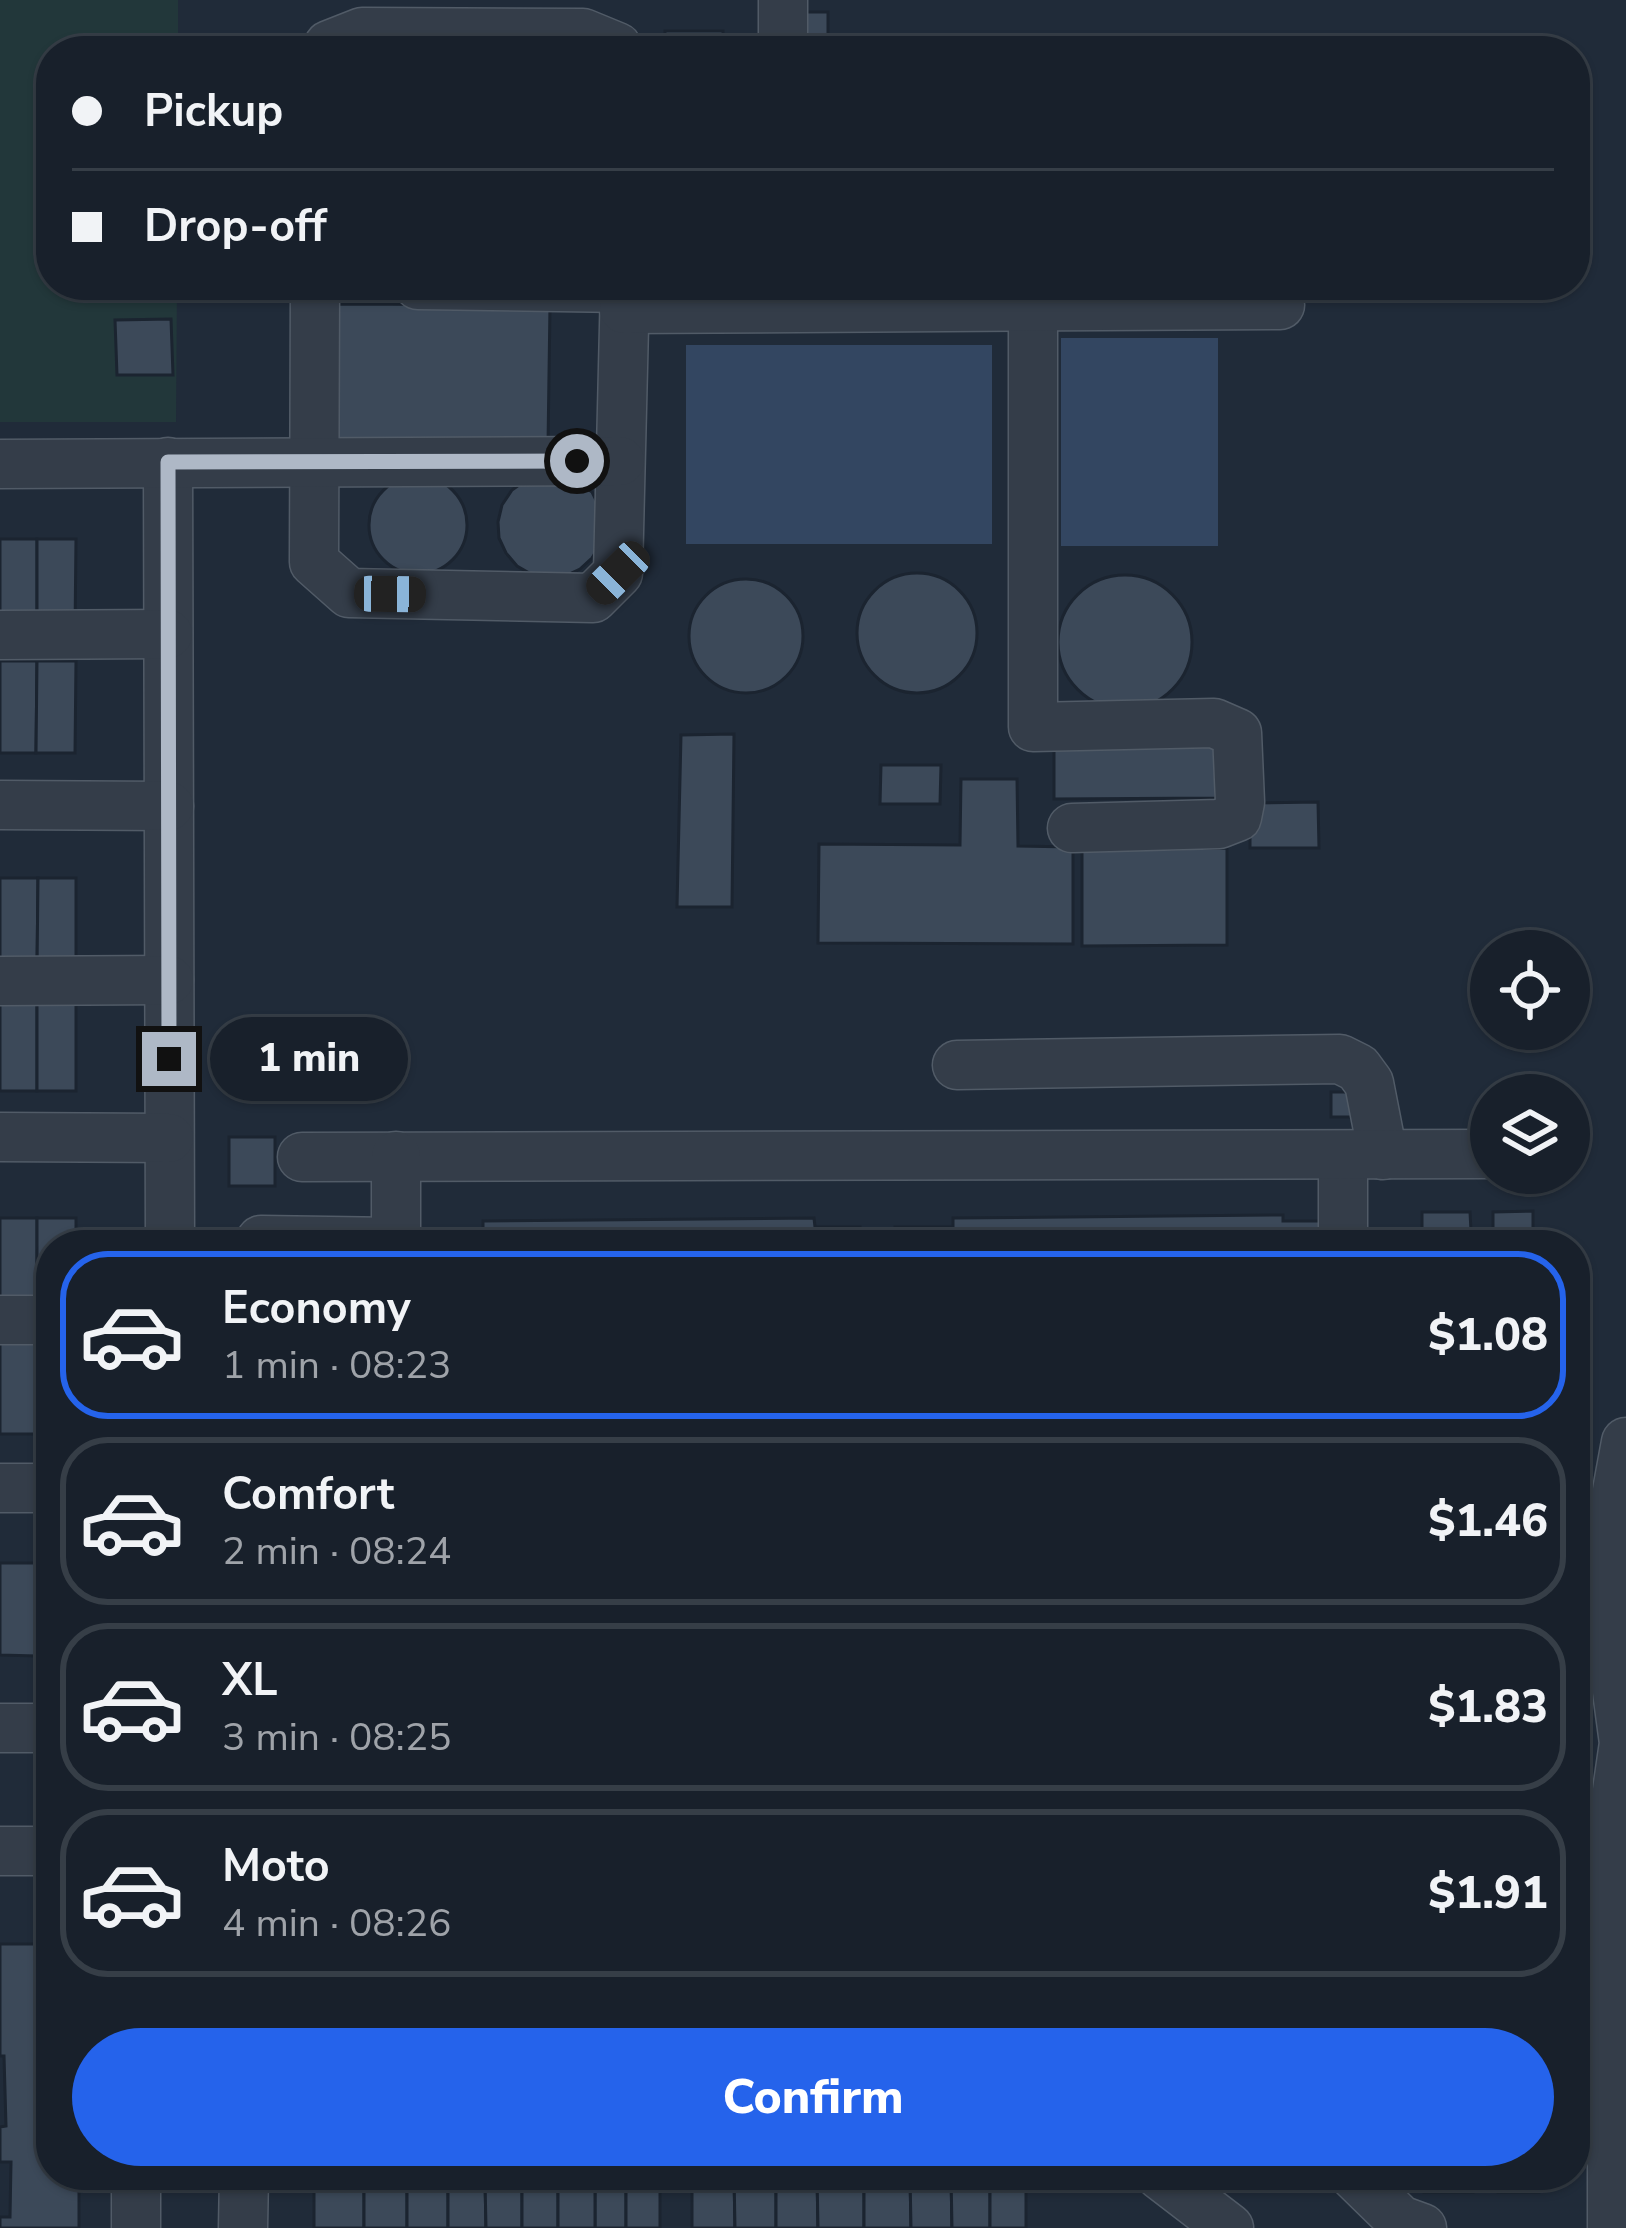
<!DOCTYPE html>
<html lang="en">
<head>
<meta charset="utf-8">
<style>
	:root { --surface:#18202b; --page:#212833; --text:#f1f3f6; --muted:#9fa3a9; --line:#363e47; --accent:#2563eb }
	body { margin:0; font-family:"Nunito Sans",sans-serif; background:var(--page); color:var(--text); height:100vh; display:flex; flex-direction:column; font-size:45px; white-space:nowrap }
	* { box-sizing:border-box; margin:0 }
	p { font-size:39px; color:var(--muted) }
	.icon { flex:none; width:66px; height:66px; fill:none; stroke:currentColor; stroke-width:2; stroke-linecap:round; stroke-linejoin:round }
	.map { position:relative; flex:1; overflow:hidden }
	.drawer { position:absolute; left:36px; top:1230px; width:1554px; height:960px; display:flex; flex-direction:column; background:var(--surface); border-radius:48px; box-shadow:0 3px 9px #0004,0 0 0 3px var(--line) }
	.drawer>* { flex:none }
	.top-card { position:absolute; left:36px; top:36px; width:1554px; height:264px; border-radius:48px; box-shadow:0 3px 9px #0004,0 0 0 3px var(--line); display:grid; align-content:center; height:264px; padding:0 36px; background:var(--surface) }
	.buttons { position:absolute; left:1470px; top:930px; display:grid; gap:24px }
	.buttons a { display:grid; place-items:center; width:120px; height:120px; border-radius:50%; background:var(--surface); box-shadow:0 3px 9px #0004,0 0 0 3px var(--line); font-size:60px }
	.end { position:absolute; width:54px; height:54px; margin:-27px; border:15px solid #aeb8c6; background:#111; box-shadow:0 0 0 6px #111 }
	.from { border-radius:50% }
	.bubble { position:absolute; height:84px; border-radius:42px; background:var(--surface); box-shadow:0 3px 9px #0004,0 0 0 3px var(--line); font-size:39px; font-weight:800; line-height:84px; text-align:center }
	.car { position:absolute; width:36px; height:72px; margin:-36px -18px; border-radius:15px; box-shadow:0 0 9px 3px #0007; background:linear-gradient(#222 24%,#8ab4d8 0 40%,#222 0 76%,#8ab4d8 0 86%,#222 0) }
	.top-card b { display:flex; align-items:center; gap:42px; height:114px; font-size:45px }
	.top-card b+b { border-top:3px solid var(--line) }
	.top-card i { width:30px; height:30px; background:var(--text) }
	ul { padding:21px 0 0; list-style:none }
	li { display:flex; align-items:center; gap:36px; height:168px; margin:0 24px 18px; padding:0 12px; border:6px solid var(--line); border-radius:48px }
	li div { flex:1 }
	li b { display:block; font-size:45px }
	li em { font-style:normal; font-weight:800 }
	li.on { border-color:var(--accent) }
	li>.icon { width:108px; height:108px; stroke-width:1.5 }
	.action { display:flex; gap:24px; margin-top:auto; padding:24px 36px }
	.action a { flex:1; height:138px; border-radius:72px; background:var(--accent); color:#fff; font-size:48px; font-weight:800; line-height:138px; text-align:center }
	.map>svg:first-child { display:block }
	.green { fill:#22373a }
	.water { fill:#334661 }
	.building { fill:#3c4959; stroke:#1b2430; stroke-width:3 }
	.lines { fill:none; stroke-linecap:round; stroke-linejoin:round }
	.minor-casing { stroke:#515b67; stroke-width:51 }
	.minor { stroke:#343d49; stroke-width:48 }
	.route { stroke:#aeb8c6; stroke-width:15 }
</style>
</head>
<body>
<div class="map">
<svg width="1626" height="2228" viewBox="0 0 1626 2228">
	<rect width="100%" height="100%" fill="#202b39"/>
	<path class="green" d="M 0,0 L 178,0 L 178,51 L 51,51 L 51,285 L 177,285 L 176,422 L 0,422 Z"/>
	<g class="water">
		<rect x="1061" y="338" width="157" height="208"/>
		<rect x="686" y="345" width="306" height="199"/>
	</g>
	<g class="building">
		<rect x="802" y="12" width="26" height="24"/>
		<rect x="665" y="31" width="58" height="20"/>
		<path d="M 334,304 L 550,305 L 548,445 L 333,445 Z"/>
		<path d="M 171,319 L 173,375 L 117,375 L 115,320 Z"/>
		<circle cx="418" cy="525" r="49"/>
		<path d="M 526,480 L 577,481 L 592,492 L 600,508 L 601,543 L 592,558 L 580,569 L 565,576 L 531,574 L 517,566 L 506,553 L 499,538 L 498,522 L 502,505 L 512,490 Z"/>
		<rect x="0" y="539" width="37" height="92"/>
		<path d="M 37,539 L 76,539 L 75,631 L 37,631 Z"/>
		<circle cx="917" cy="633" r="60"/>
		<circle cx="1125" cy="642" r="67"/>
		<circle cx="746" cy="636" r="57"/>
		<path d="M 0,661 L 37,661 L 36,753 L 0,753 Z"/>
		<path d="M 37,661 L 76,661 L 75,753 L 36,753 Z"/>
		<path d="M 734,734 L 732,907 L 677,907 L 681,735 Z"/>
		<path d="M 1054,739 L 1216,739 L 1216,798 L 1054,799 Z"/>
		<path d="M 881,765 L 941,765 L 940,804 L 880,804 Z"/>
		<path d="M 961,779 L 1017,779 L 1018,846 L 1073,847 L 1073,944 L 818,943 L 819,844 L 960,845 Z"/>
		<path d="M 1318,802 L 1319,848 L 1250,848 L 1250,803 Z"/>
		<path d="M 1227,848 L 1227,945 L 1082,946 L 1082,850 Z"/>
		<path d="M 0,878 L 38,878 L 37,970 L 0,970 Z"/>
		<path d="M 38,878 L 76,878 L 76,971 L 37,970 Z"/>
		<rect x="0" y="999" width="37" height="92"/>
		<rect x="37" y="999" width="39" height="92"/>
		<rect x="1331" y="1092" width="24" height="25"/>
		<rect x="229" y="1137" width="46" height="49"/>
		<path d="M 1533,1211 L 1533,1245 L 1422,1245 L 1422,1212 L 1470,1212 L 1471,1231 L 1493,1230 L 1493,1212 Z"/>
		<path d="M 1283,1215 L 1283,1221 L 1325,1221 L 1325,1245 L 895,1245 L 895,1227 L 953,1227 L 953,1218 Z"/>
		<rect x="0" y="1218" width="37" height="92"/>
		<path d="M 37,1218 L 76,1218 L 76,1245 L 51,1245 L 51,1310 L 37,1310 Z"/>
		<path d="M 814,1218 L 815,1227 L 860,1227 L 860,1245 L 425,1245 L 425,1230 L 483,1230 L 483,1221 Z"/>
		<rect x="0" y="1342" width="37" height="92"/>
		<rect x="37" y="1342" width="14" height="92"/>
		<path d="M 0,1563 L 38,1563 L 37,1656 L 0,1655 Z"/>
		<path d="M 38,1563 L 51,1563 L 51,1656 L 37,1656 Z"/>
		<path d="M 0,1944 L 51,1944 L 51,2175 L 79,2175 L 79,2228 L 0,2228 L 0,2217 L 10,2217 L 11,2162 L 0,2162 L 0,2127 L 6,2126 L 4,2056 L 0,2056 Z"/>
		<path d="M 692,2175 L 734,2175 L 735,2228 L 692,2228 Z"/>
		<path d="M 734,2175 L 776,2175 L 776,2228 L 735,2228 Z"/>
		<path d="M 776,2175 L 817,2175 L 818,2228 L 776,2228 Z"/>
		<path d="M 817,2175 L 864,2175 L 864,2228 L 818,2228 Z"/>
		<path d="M 864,2175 L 910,2175 L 911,2228 L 864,2228 Z"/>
		<path d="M 910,2175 L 951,2175 L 952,2228 L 911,2228 Z"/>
		<path d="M 951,2175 L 990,2175 L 990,2228 L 952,2228 Z"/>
		<rect x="990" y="2175" width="36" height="53"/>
		<rect x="1424" y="2175" width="49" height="17"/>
		<rect x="1498" y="2175" width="41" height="17"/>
		<path d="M 626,2179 L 626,2228 L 595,2228 L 595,2180 Z"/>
		<rect x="626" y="2179" width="34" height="49"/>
		<rect x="314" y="2180" width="50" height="48"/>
		<rect x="364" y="2180" width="43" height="48"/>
		<rect x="407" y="2180" width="41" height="48"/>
		<path d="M 448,2180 L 485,2180 L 486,2228 L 448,2228 Z"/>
		<path d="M 485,2180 L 522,2180 L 522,2228 L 486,2228 Z"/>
		<rect x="522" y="2180" width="36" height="48"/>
		<rect x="558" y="2180" width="37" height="48"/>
	</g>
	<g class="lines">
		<g class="minor-casing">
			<g id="minor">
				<path d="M 783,0 L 783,51"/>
				<path d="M 327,51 L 329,45 L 362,32 L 583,33 L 617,47 L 618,51"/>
				<path d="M 315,285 L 314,562 L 349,593 L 593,598 L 618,573 L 625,285"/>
				<path d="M 418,285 L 625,288"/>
				<path d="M 1033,306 L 1033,727 L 1214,723 L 1237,733 L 1240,802 L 1237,817 L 1219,824 L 1072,828"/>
				<path d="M 624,309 L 1280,305"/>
				<path d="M 168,462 L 170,1245"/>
				<path d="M 0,464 L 620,461"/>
				<path d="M 0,635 L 168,634"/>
				<path d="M 0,805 L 169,806"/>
				<path d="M 0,981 L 169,980"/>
				<path d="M 957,1065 L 1340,1059 L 1358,1068 L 1369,1083 L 1383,1155"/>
				<path d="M 0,1137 L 169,1138"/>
				<path d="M 1343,1155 L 1343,1245"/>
				<path d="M 302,1157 L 1491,1154"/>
				<path d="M 261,1240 L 396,1242"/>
				<path d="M 396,1245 L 396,1156"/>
				<path d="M 0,1320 L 51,1320"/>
				<path d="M 0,1488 L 51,1488"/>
				<path d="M 0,1728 L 51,1728"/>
				<path d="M 0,1851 L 46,1851 L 51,1858"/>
				<path d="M 136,2175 L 136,2228"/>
				<path d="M 1160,2175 L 1229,2228"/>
				<path d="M 1354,2175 L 1400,2220 L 1422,2228"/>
				<path d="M 243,2228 L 244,2175"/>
				<path d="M 1612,2228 L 1612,1825 L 1624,1743 L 1612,1654 L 1604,1562 L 1626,1442"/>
			</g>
		</g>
		<use href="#minor" class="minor"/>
	</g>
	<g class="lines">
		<path class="route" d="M 169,1059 L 168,462 L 577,461"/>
	</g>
</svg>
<div class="buttons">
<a><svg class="icon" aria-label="locate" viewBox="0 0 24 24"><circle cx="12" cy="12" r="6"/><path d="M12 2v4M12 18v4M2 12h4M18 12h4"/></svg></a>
<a><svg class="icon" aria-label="layers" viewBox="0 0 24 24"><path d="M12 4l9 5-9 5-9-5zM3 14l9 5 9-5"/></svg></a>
</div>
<i class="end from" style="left:577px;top:461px"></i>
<i class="end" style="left:169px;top:1059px"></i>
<div class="bubble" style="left:210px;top:1017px;width:198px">1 min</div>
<i class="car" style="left:618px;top:573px;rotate:225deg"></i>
<i class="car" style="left:390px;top:594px;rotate:91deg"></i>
<div class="top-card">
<b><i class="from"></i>Pickup</b>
<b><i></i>Drop-off</b>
</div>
<section class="drawer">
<ul>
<li class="on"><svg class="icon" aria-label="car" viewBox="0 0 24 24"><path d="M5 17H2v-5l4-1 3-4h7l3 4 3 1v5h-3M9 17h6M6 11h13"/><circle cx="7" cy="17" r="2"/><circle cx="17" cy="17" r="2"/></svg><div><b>Economy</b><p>1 min · 08:23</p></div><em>$1.08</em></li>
<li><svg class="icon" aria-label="car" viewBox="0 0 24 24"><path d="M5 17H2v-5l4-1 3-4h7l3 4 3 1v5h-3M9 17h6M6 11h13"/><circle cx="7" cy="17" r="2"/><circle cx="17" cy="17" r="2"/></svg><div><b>Comfort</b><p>2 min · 08:24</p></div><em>$1.46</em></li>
<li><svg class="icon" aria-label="car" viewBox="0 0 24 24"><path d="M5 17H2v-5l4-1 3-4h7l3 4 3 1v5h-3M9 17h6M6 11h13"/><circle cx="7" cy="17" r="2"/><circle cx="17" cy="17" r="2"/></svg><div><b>XL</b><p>3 min · 08:25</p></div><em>$1.83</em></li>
<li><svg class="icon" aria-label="car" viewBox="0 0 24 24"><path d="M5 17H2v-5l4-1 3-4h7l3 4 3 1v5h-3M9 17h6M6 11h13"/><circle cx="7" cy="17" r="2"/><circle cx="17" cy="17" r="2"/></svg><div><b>Moto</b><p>4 min · 08:26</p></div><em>$1.91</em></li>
</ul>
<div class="action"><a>Confirm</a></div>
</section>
</div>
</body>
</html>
